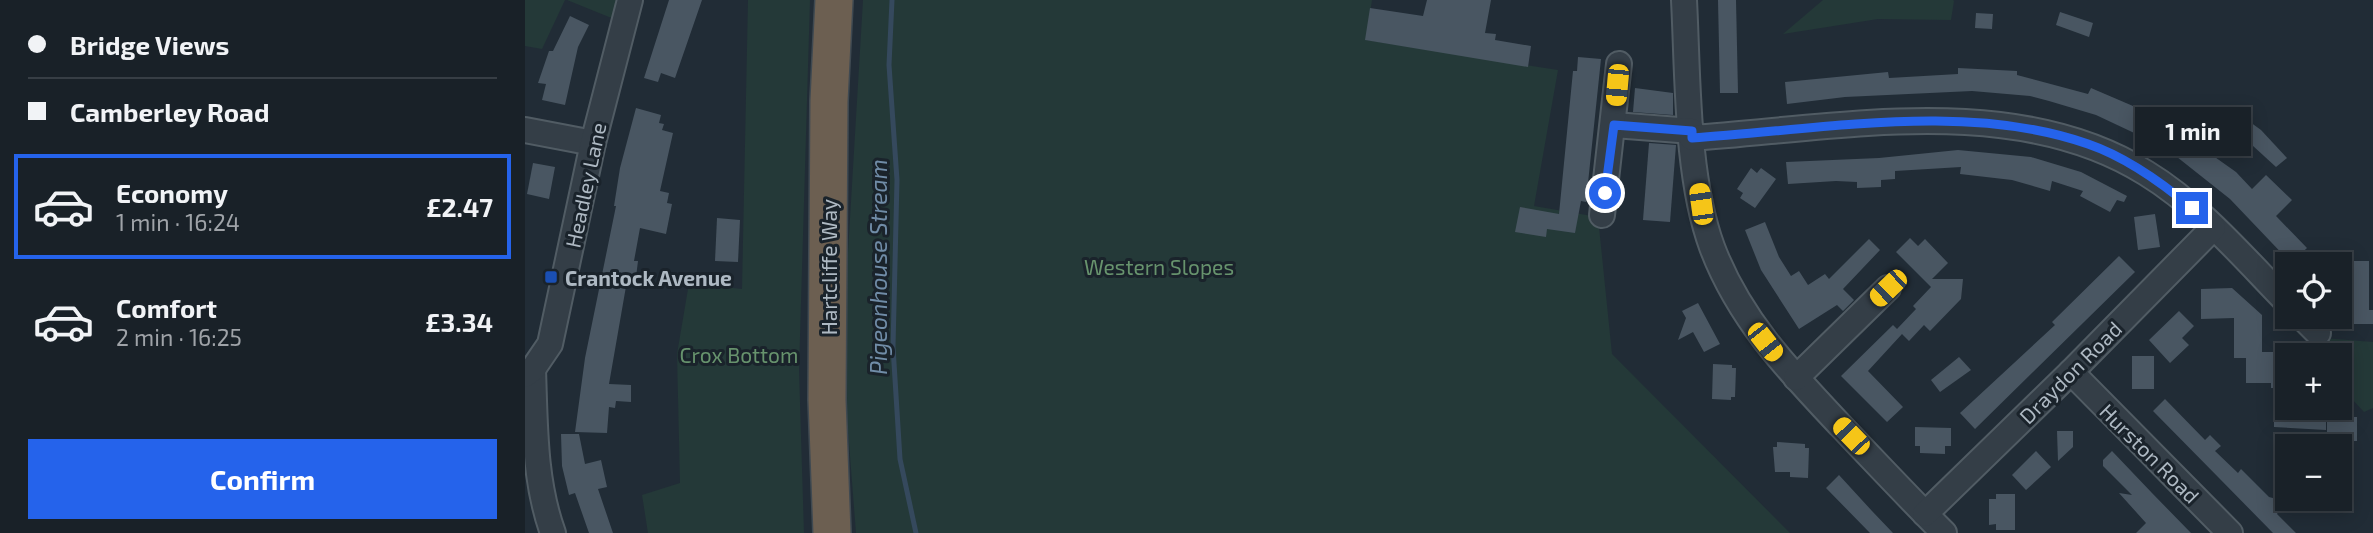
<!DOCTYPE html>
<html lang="en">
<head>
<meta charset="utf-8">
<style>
	:root { --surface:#192128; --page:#222930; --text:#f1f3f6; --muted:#9fa3a8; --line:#373e45; --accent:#2563eb }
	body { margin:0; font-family:"Exo 2",sans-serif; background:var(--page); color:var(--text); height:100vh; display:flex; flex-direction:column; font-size:26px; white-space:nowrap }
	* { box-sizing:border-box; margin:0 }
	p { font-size:23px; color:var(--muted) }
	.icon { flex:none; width:38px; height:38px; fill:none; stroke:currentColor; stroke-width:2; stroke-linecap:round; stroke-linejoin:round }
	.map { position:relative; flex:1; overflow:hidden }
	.panel { display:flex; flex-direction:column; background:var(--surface); width:525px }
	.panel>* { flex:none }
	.hud { display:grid; align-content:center; height:154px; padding:0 28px; background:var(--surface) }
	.tools { position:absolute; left:1750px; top:252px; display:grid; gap:14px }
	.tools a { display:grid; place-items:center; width:77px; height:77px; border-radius:0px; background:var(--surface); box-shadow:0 4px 18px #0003,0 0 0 2px var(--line); font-size:35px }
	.end { position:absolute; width:32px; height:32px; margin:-16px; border:9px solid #2563eb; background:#fff; box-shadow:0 0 0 4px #fff }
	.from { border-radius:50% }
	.bubble { position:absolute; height:49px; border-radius:0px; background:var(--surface); box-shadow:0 4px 18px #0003,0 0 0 2px var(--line); font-size:23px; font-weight:700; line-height:49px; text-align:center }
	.car { position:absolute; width:21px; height:42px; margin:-21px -10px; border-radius:9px; box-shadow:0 0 5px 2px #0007; background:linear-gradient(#f5c518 24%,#345 0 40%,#f5c518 0 76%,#345 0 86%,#f5c518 0) }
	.hud b { display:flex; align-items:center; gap:24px; height:66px; font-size:26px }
	.hud b+b { border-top:2px solid var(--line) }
	.hud i { width:18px; height:18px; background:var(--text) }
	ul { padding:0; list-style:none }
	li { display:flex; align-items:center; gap:21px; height:105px; margin:0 14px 10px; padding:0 14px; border:4px solid transparent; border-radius:0px }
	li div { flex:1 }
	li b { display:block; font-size:26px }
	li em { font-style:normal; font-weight:700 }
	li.current { border-color:var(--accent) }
	li>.icon { width:63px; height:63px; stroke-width:1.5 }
	.cta { display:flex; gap:14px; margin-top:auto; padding:14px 28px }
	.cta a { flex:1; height:80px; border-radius:0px; background:var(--accent); color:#fff; font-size:28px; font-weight:700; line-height:80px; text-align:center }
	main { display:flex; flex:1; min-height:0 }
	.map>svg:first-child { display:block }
	.green { fill:#243938 }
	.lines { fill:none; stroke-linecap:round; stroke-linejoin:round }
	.stream { stroke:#35495d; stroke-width:5 }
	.building { fill:#495662 }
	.minor-casing { stroke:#515c64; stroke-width:28 }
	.highway-casing { stroke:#3f4951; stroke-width:40 }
	.minor { stroke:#343e47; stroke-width:24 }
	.highway { stroke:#6c5f51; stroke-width:37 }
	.route { stroke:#2563eb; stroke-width:9 }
	.transit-dot { fill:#1a4fb4; stroke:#1a232b; stroke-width:2.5 }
	.labels { text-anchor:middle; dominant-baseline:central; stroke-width:6; stroke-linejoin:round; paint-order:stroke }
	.street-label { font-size:21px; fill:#aeb9c3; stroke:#1a232b }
	.park-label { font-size:21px; fill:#67936d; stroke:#1a232b }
	.poi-label { font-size:21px; font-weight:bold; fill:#aeb9c3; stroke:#1a232b; text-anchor:start }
	.water-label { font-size:23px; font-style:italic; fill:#708ca7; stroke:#1a232b }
</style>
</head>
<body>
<main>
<section class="panel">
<div class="hud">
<b><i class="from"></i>Bridge Views</b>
<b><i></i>Camberley Road</b>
</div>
<ul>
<li class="current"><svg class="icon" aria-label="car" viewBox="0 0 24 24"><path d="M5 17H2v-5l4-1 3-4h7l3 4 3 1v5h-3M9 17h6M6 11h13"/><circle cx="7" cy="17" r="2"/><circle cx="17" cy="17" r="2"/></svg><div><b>Economy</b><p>1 min · 16:24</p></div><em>£2.47</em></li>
<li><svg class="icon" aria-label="car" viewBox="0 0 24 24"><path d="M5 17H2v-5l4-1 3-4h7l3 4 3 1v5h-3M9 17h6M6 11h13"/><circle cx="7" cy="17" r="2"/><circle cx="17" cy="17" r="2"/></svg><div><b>Comfort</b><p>2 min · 16:25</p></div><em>£3.34</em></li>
</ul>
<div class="cta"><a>Confirm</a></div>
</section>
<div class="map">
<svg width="1848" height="533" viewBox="0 0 1848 533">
	<rect width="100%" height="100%" fill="#212c36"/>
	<g class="green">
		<path d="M 0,0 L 40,0 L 17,49 L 0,46 Z"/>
		<path d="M 42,0 L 93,0 L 89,19 Z"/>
		<path d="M 223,0 L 285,0 L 274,370 L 279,533 L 123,533 L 117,495 L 155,483 L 152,354 L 164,283 L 217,289 Z"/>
		<path d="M 338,0 L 847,0 L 841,40 L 1033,70 L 1009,206 L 1073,217 L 1087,354 L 1265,533 L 331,533 L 317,353 Z"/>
		<path d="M 1298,0 L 1428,0 L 1429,1 L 1426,20 L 1353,19 L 1258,34 Z"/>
		<path d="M 1799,338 L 1848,342 L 1848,408 L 1839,412 L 1815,386 L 1815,355 L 1799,355 Z"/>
	</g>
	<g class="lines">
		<path class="stream" d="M 367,0 L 364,65 L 372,180 L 368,347 L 375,459 L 391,533"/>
	</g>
	<g class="building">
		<path d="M 144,0 L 177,0 L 150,78 L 136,73 L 133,82 L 119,78 Z"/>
		<path d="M 902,0 L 966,0 L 960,33 L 971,34 L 970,40 L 1006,46 L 1003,67 L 840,40 L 845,8 L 898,16 Z"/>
		<path d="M 1193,0 L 1211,0 L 1213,93 L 1195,93 Z"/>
		<path d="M 1535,12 L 1568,23 L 1564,37 L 1531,25 Z"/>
		<path d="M 1451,13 L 1468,14 L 1467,29 L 1450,28 Z"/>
		<path d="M 45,16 L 64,25 L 53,47 L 40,105 L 17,100 L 21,84 L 13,83 L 24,51 L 28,51 Z"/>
		<path d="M 1053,57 L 1076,59 L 1061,202 L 1056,201 L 1050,233 L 1022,229 L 1021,237 L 990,232 L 995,207 L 1034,214 L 1048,71 L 1052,71 Z"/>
		<path d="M 1433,68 L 1492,71 L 1492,75 L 1563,94 L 1566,88 L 1615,109 L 1663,138 L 1711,172 L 1727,189 L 1741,175 L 1767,200 L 1751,216 L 1782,248 L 1766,263 L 1705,199 L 1652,157 L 1622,139 L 1571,115 L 1524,101 L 1505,96 L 1447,91 L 1320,97 L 1262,104 L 1260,82 L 1363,72 L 1364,78 L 1433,74 Z"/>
		<path d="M 1110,88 L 1148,93 L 1148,115 L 1108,112 Z"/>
		<path d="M 111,108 L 136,115 L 134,123 L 139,124 L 137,130 L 148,133 L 135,191 L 144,193 L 142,203 L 147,204 L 141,234 L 115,228 L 109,261 L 113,261 L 111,277 L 103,275 L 84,384 L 106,385 L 106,402 L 91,401 L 90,408 L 84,407 L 82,433 L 50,432 L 60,358 L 91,206 L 89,206 L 95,168 Z"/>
		<path d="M 1725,122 L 1736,130 L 1762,158 L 1751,167 L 1715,134 Z"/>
		<path d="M 1124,143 L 1151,145 L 1145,222 L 1118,220 Z"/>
		<path d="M 1433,150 L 1506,157 L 1556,172 L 1602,196 L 1599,202 L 1592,200 L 1585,212 L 1555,196 L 1558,191 L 1527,181 L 1525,191 L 1487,180 L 1435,174 L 1436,167 L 1370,171 L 1370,179 L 1356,180 L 1356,187 L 1332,188 L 1332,182 L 1311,181 L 1263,184 L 1261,162 L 1354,158 Z"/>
		<path d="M 8,163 L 30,167 L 24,199 L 2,194 Z"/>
		<path d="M 1226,168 L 1232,173 L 1236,168 L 1251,179 L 1230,208 L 1215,198 L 1218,193 L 1212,189 Z"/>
		<path d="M 1630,214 L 1635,247 L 1613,250 L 1609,217 Z"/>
		<path d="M 192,218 L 215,220 L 213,262 L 190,261 Z"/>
		<path d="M 1240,222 L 1254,257 L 1266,276 L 1274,271 L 1283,285 L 1300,274 L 1304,279 L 1344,239 L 1355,250 L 1318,289 L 1329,300 L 1318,311 L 1312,305 L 1274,329 L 1236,270 L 1220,230 Z"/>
		<path d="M 1385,238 L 1393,246 L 1400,239 L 1423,263 L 1407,279 L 1438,279 L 1436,299 L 1405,331 L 1399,325 L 1384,341 L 1377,334 L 1343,371 L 1378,407 L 1362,422 L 1316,376 L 1368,325 L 1372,329 L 1391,309 L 1388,306 L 1406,287 L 1371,252 Z"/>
		<path d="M 1594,256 L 1610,272 L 1450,429 L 1435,413 L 1530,325 L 1527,322 Z"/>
		<path d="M 1815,261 L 1844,261 L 1844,310 L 1848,310 L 1848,324 L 1815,324 Z"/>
		<path d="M 1707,288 L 1737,315 L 1737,352 L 1762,352 L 1762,388 L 1746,388 L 1746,383 L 1721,383 L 1721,358 L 1709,358 L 1709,318 L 1676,319 L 1676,289 Z"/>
		<path d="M 1173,303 L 1195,344 L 1179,352 L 1168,332 L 1153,340 L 1161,318 L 1157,311 Z"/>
		<path d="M 1654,311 L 1669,326 L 1657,338 L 1664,345 L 1645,363 L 1624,340 Z"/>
		<rect x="1607" y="356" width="22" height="33"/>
		<path d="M 1434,357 L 1446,370 L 1415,392 L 1406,380 Z"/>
		<path d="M 1188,364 L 1207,365 L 1207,368 L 1211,368 L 1210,397 L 1206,397 L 1206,400 L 1187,399 Z"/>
		<path d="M 1640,399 L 1680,440 L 1685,435 L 1696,446 L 1690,451 L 1713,473 L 1716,469 L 1744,497 L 1759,501 L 1752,514 L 1771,533 L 1748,533 L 1694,478 L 1628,411 Z"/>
		<path d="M 1749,408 L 1801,408 L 1801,430 L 1749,427 Z"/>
		<rect x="1802" y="417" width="30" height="24"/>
		<path d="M 1390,427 L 1426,428 L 1426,446 L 1420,446 L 1420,454 L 1395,453 L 1395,446 L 1390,446 Z"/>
		<path d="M 1532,431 L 1548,431 L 1548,447 L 1533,461 Z"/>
		<path d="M 36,434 L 54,434 L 60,464 L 76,460 L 82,487 L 73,489 L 88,533 L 64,533 L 50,493 L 44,495 L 37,466 Z"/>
		<path d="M 1252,442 L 1280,444 L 1280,448 L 1284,448 L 1283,478 L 1265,477 L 1265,472 L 1250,472 L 1248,447 L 1252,447 Z"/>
		<path d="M 1511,451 L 1526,467 L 1501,490 L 1487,475 Z"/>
		<path d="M 1587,451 L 1627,493 L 1666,533 L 1611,533 L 1621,523 L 1594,493 L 1607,495 L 1578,466 L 1578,460 Z"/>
		<path d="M 1314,475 L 1347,511 L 1368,533 L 1345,533 L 1301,488 Z"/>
		<path d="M 1471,494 L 1490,494 L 1490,530 L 1471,530 L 1471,524 L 1464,525 L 1464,499 L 1471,499 Z"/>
	</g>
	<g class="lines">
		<g class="minor-casing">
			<g id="minor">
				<path d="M 1159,0 C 1163,76 1161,176 1187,247 C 1214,319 1264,371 1316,426 C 1350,462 1384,498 1419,533"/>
				<path d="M 1089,125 L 1167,131"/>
				<path d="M 0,130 L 68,143"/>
				<path d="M 1167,138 C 1313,128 1490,91 1621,173 C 1675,206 1718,257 1762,302"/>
				<path d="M 1077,215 L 1094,64"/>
				<path d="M 1777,317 L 1793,333"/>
				<path d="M 8,369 C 10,424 9,481 28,533"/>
				<path d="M 1546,372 L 1705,533"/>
				<path d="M 0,375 L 8,369 L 25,344 L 68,143 L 105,0"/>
				<path d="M 1271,378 L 1363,288"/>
				<path d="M 1400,514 L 1546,372 L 1688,228"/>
			</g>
		</g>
		<g class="highway-casing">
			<path id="highway" d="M 307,533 L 302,400 L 304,101 L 309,0"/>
		</g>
		<use href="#minor" class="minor"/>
		<use href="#highway" class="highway"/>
	</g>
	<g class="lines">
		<path class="route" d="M 1080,193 L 1089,125 L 1167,131 L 1167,138 C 1294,130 1441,101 1563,144 C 1601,157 1636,182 1667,208"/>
	</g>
	<rect class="transit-dot" x="19" y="270" width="14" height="14" rx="3.5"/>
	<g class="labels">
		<g class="street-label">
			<text transform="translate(60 185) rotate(-78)">Headley Lane</text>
			<text transform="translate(303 267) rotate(-90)">Hartcliffe Way</text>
			<text transform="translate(1545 372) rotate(-45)">Draydon Road</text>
			<text transform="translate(1625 453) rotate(45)">Hurston Road</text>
		</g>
		<g class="park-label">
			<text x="634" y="266">Western Slopes</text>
			<text x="214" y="354">Crox Bottom</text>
		</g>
		<g class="poi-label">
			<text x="40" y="277">Crantock Avenue</text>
		</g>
		<g class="water-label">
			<text transform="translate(353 267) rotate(-90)">Pigeonhouse Stream</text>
		</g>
	</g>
</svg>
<div class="tools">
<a><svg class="icon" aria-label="locate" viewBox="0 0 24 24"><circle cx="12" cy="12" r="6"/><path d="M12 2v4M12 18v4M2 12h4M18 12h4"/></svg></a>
<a>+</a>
<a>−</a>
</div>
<i class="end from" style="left:1080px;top:193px"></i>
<i class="end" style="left:1667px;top:208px"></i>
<div class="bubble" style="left:1610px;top:107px;width:116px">1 min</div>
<i class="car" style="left:1092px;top:85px;rotate:185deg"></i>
<i class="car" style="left:1176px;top:204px;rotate:352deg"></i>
<i class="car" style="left:1363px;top:288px;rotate:226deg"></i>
<i class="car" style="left:1240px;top:342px;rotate:142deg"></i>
<i class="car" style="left:1326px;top:436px;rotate:316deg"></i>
</div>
</main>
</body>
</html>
